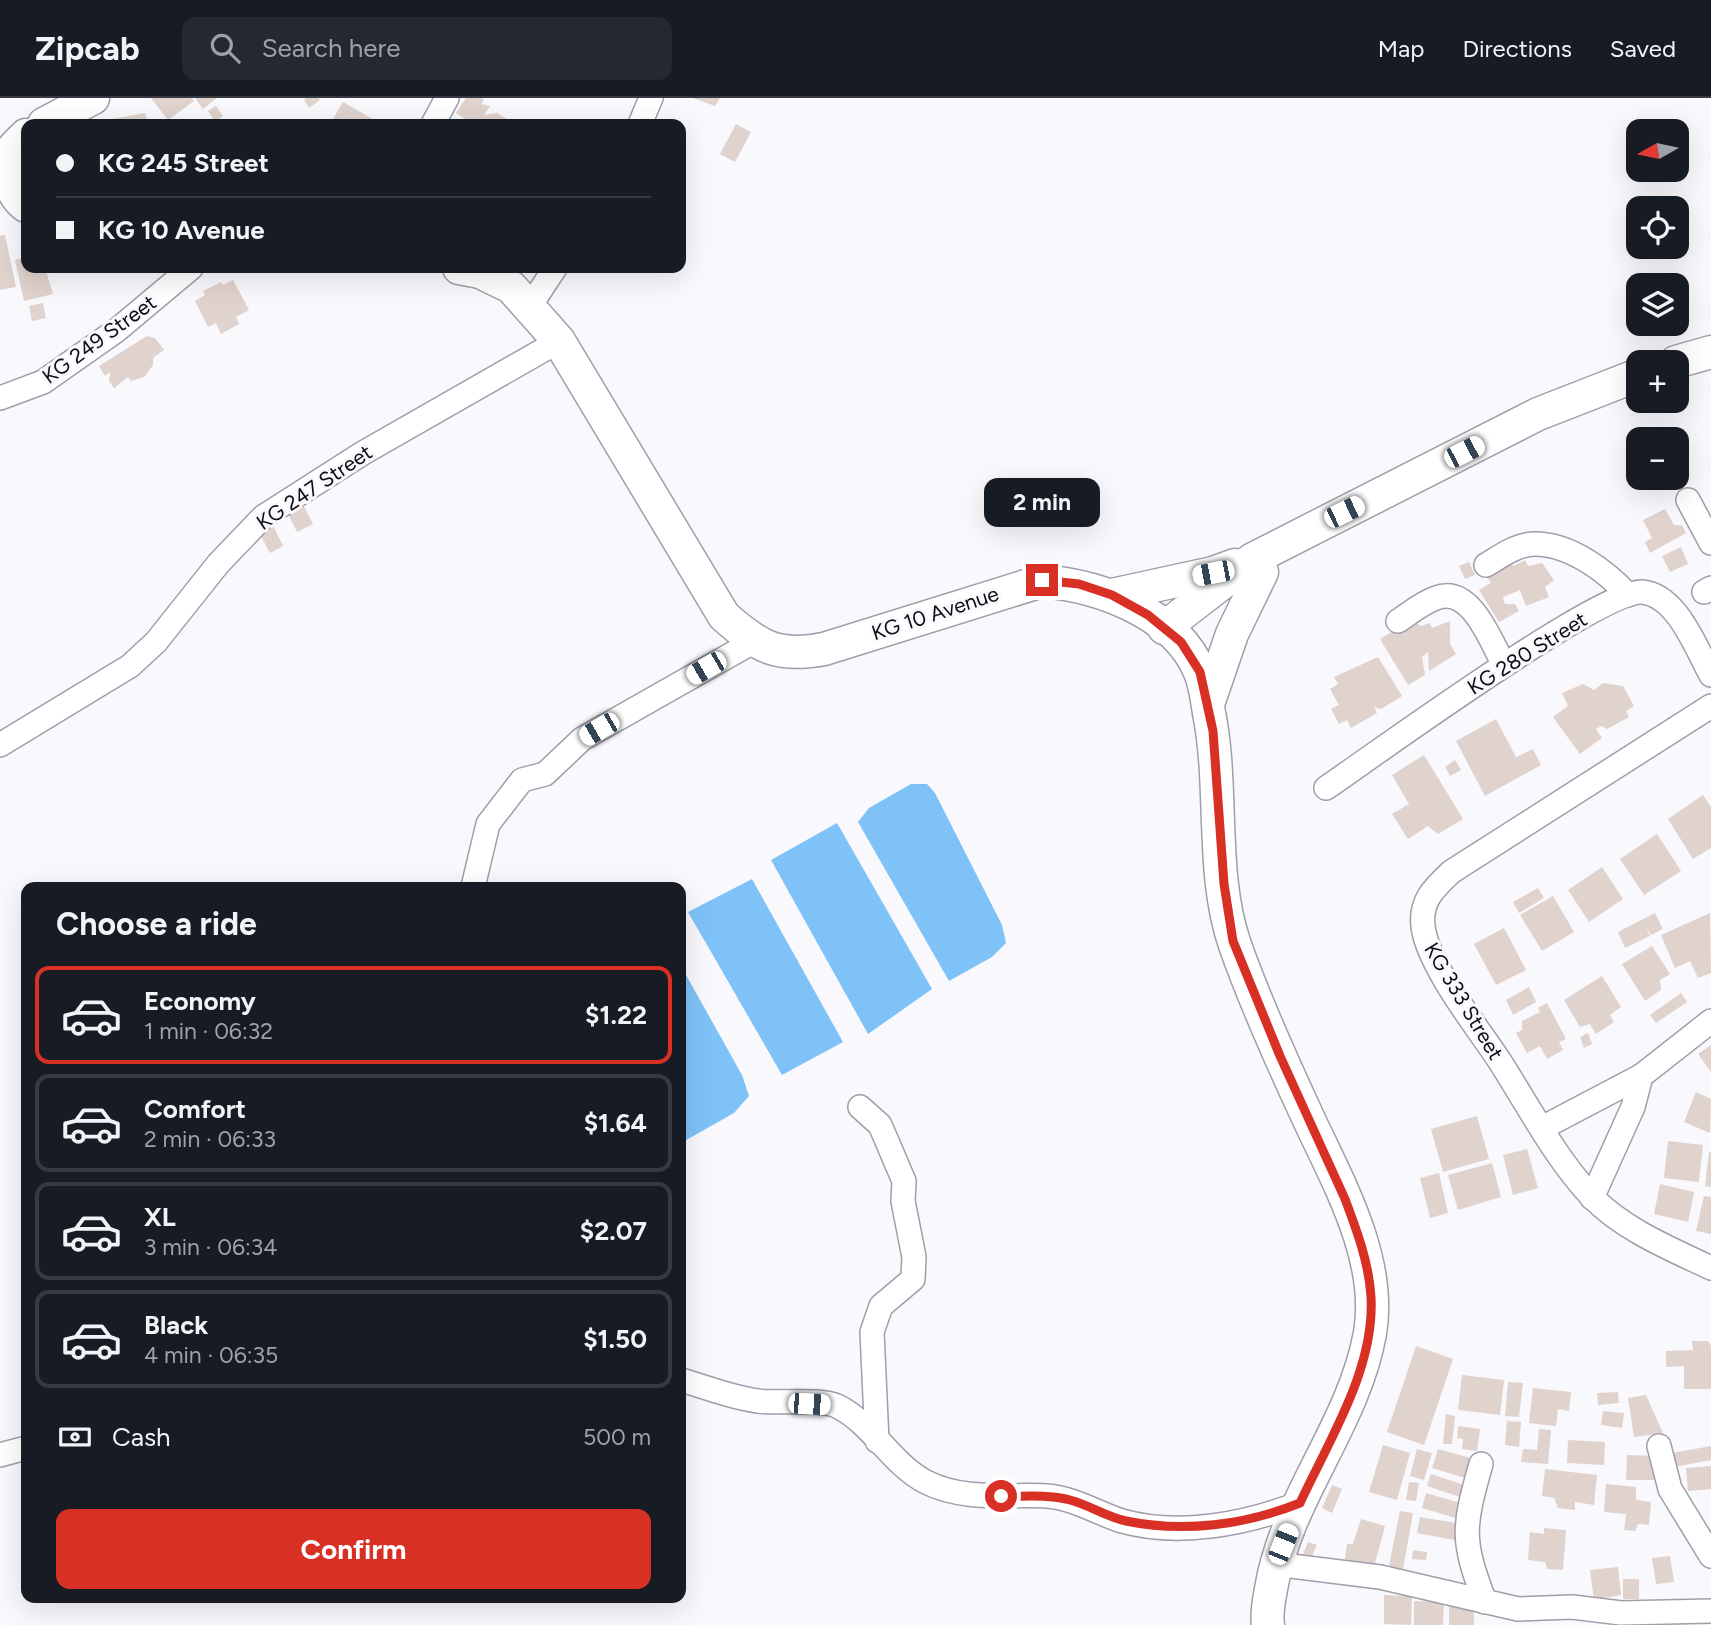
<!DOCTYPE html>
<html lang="en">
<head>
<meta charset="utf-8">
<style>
	:root { --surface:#171b24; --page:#242831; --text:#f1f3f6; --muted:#9ea1a6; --line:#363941; --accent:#d93025 }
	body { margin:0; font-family:Figtree,sans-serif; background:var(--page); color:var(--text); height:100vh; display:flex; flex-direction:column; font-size:26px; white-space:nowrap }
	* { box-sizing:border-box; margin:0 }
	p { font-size:23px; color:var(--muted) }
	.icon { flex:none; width:38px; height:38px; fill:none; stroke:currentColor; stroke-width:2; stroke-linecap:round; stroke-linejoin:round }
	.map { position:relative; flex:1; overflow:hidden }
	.drawer { position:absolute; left:21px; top:784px; width:665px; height:721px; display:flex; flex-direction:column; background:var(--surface); border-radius:14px; box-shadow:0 7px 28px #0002 }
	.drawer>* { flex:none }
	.hud { position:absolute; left:21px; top:21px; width:665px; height:154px; border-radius:14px; box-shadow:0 7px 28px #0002; display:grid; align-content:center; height:154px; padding:0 35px; background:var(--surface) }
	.needle { width:46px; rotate:261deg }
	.controls { position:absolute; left:1626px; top:21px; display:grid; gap:14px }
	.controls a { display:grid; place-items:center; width:63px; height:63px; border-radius:14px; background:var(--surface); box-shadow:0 7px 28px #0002; font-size:35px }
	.end { position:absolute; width:32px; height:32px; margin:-16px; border:9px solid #d93025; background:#fff; box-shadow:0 0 0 4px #fff }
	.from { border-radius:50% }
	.bubble { position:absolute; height:49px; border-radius:14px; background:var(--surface); box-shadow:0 7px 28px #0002; font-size:23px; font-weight:700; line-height:49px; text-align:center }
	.car { position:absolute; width:21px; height:42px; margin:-21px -10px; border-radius:9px; box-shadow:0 0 5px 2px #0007; background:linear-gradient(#fff 24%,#345 0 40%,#fff 0 76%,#345 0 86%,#fff 0) }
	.hud b { display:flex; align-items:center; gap:24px; height:66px; font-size:26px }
	.hud b+b { border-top:2px solid var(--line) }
	.hud i { width:18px; height:18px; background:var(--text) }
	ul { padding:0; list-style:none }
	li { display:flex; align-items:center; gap:21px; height:98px; margin:0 14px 10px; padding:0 21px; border:4px solid var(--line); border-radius:14px }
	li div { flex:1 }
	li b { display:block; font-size:26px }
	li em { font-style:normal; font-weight:700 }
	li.on { border-color:var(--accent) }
	li>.icon { width:63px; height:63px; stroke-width:1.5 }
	h2 { padding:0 35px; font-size:32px; line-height:84px }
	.pay { display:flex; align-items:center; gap:18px; height:77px; padding:0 35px; font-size:26px }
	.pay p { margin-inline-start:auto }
	.button { display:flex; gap:14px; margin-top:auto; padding:14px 35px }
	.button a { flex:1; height:80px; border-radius:14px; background:var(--accent); color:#fff; font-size:28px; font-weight:700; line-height:80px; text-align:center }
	header { display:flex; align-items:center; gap:42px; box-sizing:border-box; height:98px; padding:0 35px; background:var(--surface); border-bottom:2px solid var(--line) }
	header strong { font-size:33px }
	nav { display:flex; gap:38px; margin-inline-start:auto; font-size:24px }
	.search { width:490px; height:63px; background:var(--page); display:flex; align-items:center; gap:18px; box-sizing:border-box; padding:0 24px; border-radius:14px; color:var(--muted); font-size:26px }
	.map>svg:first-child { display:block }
	.water { fill:#7fc2f8 }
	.building { fill:#e0d2cc }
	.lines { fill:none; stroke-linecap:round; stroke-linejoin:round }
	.street-casing { stroke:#a09eaa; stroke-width:26 }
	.secondary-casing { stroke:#a09eaa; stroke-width:35 }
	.street { stroke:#fff; stroke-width:23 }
	.secondary { stroke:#fff; stroke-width:32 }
	.route { stroke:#d93025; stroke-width:9 }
	.labels { text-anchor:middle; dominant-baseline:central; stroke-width:6; stroke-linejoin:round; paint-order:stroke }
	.street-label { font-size:21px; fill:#0d0d11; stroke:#f9f8fd }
</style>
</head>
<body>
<header>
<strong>Zipcab</strong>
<div class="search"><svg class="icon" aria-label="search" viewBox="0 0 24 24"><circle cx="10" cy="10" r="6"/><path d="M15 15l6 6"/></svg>Search here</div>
<nav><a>Map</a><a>Directions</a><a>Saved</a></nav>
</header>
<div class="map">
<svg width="1711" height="1527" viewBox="0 0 1711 1527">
	<rect width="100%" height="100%" fill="#f9f8fd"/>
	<g class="water">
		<path d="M 911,686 L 927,686 L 935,695 L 1002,827 L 1006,845 L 992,859 L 949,883 L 858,724 L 869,710 Z"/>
		<path d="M 837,725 L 932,891 L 868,936 L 771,762 Z"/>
		<path d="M 752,781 L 843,944 L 782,977 L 688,814 Z"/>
		<path d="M 681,868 L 742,977 L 749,998 L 734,1015 L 681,1045 Z"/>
	</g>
	<g class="building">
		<path d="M 151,0 L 192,0 L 194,3 L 168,22 Z"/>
		<path d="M 195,0 L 217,0 L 203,11 Z"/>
		<path d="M 307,0 L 318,0 L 320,2 L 309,10 L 304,2 Z"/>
		<path d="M 466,0 L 481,0 L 484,2 L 481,6 L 490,8 L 484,17 L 497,15 L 510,23 L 509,26 L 461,26 L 465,21 L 456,15 Z"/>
		<path d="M 693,0 L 720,0 L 715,8 Z"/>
		<path d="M 343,4 L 374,22 L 372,26 L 330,26 Z"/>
		<path d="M 216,8 L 223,18 L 215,24 L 208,13 Z"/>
		<path d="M 145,15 L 148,26 L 108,26 L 107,22 Z"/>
		<path d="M 736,26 L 751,34 L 735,64 L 720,56 Z"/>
		<path d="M 5,137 L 16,189 L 0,192 L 0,138 Z"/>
		<path d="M 26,159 L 26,170 L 45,170 L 53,196 L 24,203 L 15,162 Z"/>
		<path d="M 233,182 L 249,212 L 236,219 L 239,226 L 221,236 L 216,225 L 208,229 L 195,203 L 205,197 L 203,193 L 221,184 L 223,187 Z"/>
		<path d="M 43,205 L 46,220 L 32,223 L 29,208 Z"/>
		<path d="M 147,238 L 155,240 L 164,252 L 153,260 L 153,267 L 144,279 L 131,283 L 128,279 L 114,290 L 109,283 L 110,274 L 105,278 L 99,268 Z"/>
		<path d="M 304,408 L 313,426 L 297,434 L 288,416 Z"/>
		<path d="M 1665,411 L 1674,427 L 1682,427 L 1686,435 L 1650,455 L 1645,444 L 1652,440 L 1643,422 Z"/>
		<path d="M 270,421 L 283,448 L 270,455 L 256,429 Z"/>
		<path d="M 1681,449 L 1688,466 L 1670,474 L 1662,458 Z"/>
		<path d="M 1525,462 L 1528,468 L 1542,465 L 1554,482 L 1545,489 L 1549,499 L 1526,508 L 1520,492 L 1503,499 L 1505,506 L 1515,506 L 1519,513 L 1499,524 L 1479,492 L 1491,485 L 1486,477 L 1508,464 L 1514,468 Z"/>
		<path d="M 1469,464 L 1475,477 L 1465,481 L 1459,468 Z"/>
		<path d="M 1412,522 L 1421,528 L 1430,525 L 1432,530 L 1450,523 L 1450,546 L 1456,556 L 1429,573 L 1428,554 L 1422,559 L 1425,577 L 1408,587 L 1380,541 Z"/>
		<path d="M 1378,559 L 1402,598 L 1381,611 L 1374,609 L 1377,615 L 1351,630 L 1347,622 L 1339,626 L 1331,611 L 1339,607 L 1330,591 L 1338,586 L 1334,579 Z"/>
		<path d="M 1603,585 L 1623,588 L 1634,608 L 1626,613 L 1629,619 L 1607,631 L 1601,628 L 1596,631 L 1602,640 L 1580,656 L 1553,619 L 1568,608 L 1562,595 L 1583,586 L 1594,592 Z"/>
		<path d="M 1496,621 L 1516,659 L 1533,651 L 1541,667 L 1485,698 L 1456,643 Z"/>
		<path d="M 1424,657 L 1463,721 L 1438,736 L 1428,728 L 1408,741 L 1392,716 L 1409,706 L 1392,677 Z"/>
		<path d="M 1455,662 L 1461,672 L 1450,678 L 1445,669 Z"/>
		<path d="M 1703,697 L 1711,709 L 1711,750 L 1693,761 L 1668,721 Z"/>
		<path d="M 1657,736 L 1681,773 L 1644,797 L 1620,761 Z"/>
		<path d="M 1602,769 L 1623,801 L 1589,824 L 1568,792 Z"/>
		<path d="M 1538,790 L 1544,800 L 1519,815 L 1513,804 Z"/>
		<path d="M 1553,798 L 1574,834 L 1542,853 L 1520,817 Z"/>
		<path d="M 1655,815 L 1663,831 L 1651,837 L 1646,828 L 1650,838 L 1625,850 L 1618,834 Z"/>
		<path d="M 1710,815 L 1711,875 L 1698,880 L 1690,863 L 1675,870 L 1661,837 Z"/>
		<path d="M 1504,830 L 1526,872 L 1496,887 L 1474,846 Z"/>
		<path d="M 1652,848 L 1670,876 L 1660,882 L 1661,892 L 1645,903 L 1622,866 Z"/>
		<path d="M 1602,878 L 1621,909 L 1610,917 L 1614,924 L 1596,936 L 1590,926 L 1580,929 L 1564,902 Z"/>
		<path d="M 1529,889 L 1536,904 L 1513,917 L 1506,902 Z"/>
		<path d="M 1681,895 L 1687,904 L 1656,925 L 1650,917 Z"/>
		<path d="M 1547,905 L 1566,941 L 1559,944 L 1563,952 L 1547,961 L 1540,948 L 1527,955 L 1516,935 L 1522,932 L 1522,923 L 1540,914 L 1538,910 Z"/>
		<path d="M 1588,935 L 1592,946 L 1584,950 L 1580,939 Z"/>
		<path d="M 1711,947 L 1711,974 L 1698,956 Z"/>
		<path d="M 1696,994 L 1711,1001 L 1710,1035 L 1684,1024 Z"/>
		<path d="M 1477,1018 L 1489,1061 L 1443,1074 L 1431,1031 Z"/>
		<path d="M 1668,1043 L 1703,1047 L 1699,1084 L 1664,1080 Z"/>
		<path d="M 1527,1051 L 1538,1090 L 1513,1097 L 1503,1057 Z"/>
		<path d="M 1709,1054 L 1711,1054 L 1711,1089 L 1705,1088 Z"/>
		<path d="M 1492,1065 L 1501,1099 L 1458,1112 L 1448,1077 Z"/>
		<path d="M 1439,1075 L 1448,1115 L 1430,1120 L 1420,1080 Z"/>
		<path d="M 1660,1086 L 1694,1094 L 1688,1124 L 1654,1116 Z"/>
		<path d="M 1704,1098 L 1711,1099 L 1711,1136 L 1696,1133 Z"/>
		<path d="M 1692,1243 L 1708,1243 L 1711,1248 L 1711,1291 L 1684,1291 L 1684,1268 L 1666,1269 L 1666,1253 L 1693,1252 Z"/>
		<path d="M 1416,1248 L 1453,1261 L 1424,1347 L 1387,1334 Z"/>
		<path d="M 1462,1277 L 1504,1282 L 1500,1317 L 1458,1312 Z"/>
		<path d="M 1508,1284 L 1523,1285 L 1519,1319 L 1505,1318 Z"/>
		<path d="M 1533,1290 L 1571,1294 L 1569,1313 L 1558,1311 L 1556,1328 L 1529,1325 Z"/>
		<path d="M 1618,1294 L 1619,1305 L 1598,1307 L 1597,1295 Z"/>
		<path d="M 1646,1297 L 1663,1335 L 1634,1339 L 1628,1300 Z"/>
		<path d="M 1603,1313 L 1624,1315 L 1622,1330 L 1601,1327 Z"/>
		<path d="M 1446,1316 L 1455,1318 L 1452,1346 L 1443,1346 Z"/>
		<path d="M 1507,1323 L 1521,1324 L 1519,1349 L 1505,1347 Z"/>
		<path d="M 1458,1328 L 1480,1331 L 1477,1353 L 1462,1351 L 1463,1341 L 1457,1340 Z"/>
		<path d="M 1539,1331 L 1551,1332 L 1548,1366 L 1521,1364 L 1523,1351 L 1537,1352 Z"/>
		<path d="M 1568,1342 L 1605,1344 L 1604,1367 L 1567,1365 Z"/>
		<path d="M 1383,1347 L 1410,1355 L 1397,1402 L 1369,1394 Z"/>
		<path d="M 1711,1348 L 1711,1362 L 1674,1369 L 1672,1355 Z"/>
		<path d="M 1417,1351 L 1432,1355 L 1424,1382 L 1410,1378 Z"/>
		<path d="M 1438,1351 L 1474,1361 L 1468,1381 L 1432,1370 Z"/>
		<path d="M 1627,1357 L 1657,1358 L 1662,1382 L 1626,1382 Z"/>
		<path d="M 1711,1368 L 1711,1391 L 1688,1393 L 1686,1370 Z"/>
		<path d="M 1545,1371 L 1597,1377 L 1594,1407 L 1575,1404 L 1575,1412 L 1558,1410 L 1554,1400 L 1542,1398 Z"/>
		<path d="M 1431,1376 L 1464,1387 L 1460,1399 L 1427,1388 Z"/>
		<path d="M 1409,1384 L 1419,1385 L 1416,1403 L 1406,1402 Z"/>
		<path d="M 1606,1386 L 1636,1389 L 1636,1402 L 1651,1404 L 1649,1427 L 1638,1426 L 1635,1433 L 1624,1432 L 1626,1416 L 1604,1414 Z"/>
		<path d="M 1332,1387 L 1342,1391 L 1332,1415 L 1322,1410 Z"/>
		<path d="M 1426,1395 L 1464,1406 L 1459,1421 L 1422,1410 Z"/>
		<path d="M 1400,1413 L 1413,1415 L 1403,1471 L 1389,1468 Z"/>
		<path d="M 1420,1419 L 1462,1426 L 1459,1443 L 1417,1435 Z"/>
		<path d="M 1361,1421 L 1385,1428 L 1374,1469 L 1345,1461 L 1347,1446 L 1353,1446 Z"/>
		<path d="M 1544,1430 L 1566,1432 L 1563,1472 L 1547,1471 L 1545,1464 L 1528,1462 L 1530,1434 L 1544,1436 Z"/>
		<path d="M 1308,1444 L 1317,1447 L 1308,1467 L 1300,1464 Z"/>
		<path d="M 1413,1452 L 1427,1454 L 1426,1462 L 1412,1461 Z"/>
		<path d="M 1670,1458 L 1674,1484 L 1656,1486 L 1652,1460 Z"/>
		<path d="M 1618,1469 L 1621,1497 L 1594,1502 L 1590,1472 Z"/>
		<rect x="1623" y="1481" width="16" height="20"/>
		<path d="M 1384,1497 L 1412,1498 L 1411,1527 L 1384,1526 Z"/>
		<path d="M 1414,1503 L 1444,1504 L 1443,1527 L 1414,1527 Z"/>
		<path d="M 1449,1509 L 1474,1510 L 1474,1527 L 1449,1527 Z"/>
	</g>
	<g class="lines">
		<g class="street-casing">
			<g id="street">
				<path d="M 433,26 L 447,0"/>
				<path d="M 640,26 L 651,0"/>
				<path d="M 530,208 L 555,170"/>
				<path d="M 0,300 L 43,284 L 117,232 L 191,170"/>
				<path d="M 1688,402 L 1711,445"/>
				<path d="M 1486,467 C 1501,458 1517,446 1535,446 C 1570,446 1606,473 1628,497"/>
				<path d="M 1704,494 L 1711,490"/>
				<path d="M 1398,523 C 1410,515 1422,505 1436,500 C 1471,486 1491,544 1504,567"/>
				<path d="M 1711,608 L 1451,774 C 1434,790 1420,803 1423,828 C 1427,866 1477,929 1499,962 C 1528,1007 1555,1060 1592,1099 C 1624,1132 1671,1151 1711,1170"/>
				<path d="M 0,647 L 130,568 L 156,544 L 218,466 L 263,419 L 363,355 L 559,243"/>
				<path d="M 1326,690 C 1373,658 1600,492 1642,494 C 1677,497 1696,550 1711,577"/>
				<path d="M 473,789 L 488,726 L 522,682 L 545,676 L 582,641 L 753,544"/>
				<path d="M 860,1009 L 880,1027 L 904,1083 L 903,1103 L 914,1159 L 913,1181 L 881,1208 L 872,1234 L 877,1343"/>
				<path d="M 1542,1030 L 1641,978 L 1711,923"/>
				<path d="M 1592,1100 L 1633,1009 L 1641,978"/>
				<path d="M 681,1282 C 706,1289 732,1300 758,1303 C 779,1306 820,1300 837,1308 C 872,1325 891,1366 926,1384 C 963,1403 1007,1396 1047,1398 C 1074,1400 1097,1415 1122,1423 C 1179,1439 1246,1426 1300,1405"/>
				<path d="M 1659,1348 L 1670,1391 L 1711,1458"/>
				<path d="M 0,1357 L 26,1350"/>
				<path d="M 1481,1366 C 1463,1430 1461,1441 1485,1504"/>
				<path d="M 1275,1466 L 1380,1479 L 1518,1511 L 1572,1509 L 1621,1515 L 1711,1513"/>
			</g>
		</g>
		<g class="secondary-casing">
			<g id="secondary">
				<path d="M 44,26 L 93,0"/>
				<path d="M 26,37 C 21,42 15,47 11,53 C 0,69 12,98 26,108"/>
				<path d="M 459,170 L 480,174 L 511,189 L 559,243 L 724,518 C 759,549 777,560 824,551 L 1042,483 C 1100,488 1176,515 1200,574 C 1205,586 1207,602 1209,615 C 1224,689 1210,776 1235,847 C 1255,904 1280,959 1305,1013 C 1335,1079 1383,1159 1370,1235 C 1354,1326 1286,1400 1271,1491 C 1269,1503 1266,1515 1268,1527"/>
				<path d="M 1676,264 L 1711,254"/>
				<path d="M 1112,497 L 1213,475 L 1235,467"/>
				<path d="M 1164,530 L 1253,461 L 1538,316 L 1638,277"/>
				<path d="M 1208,606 L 1232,536 L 1262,474"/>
			</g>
		</g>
		<use href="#street" class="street"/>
		<use href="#secondary" class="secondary"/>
	</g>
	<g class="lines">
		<path class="route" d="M 1001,1398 C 1024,1399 1048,1396 1070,1402 C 1089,1407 1107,1419 1126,1423 C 1184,1435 1245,1427 1300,1405 C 1329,1342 1375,1271 1371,1199 C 1369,1165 1357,1133 1345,1101 L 1280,958 L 1233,843 L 1224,786 L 1213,633 L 1200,574 L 1181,544 L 1148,517 L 1112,497 L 1079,486 L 1042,482"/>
	</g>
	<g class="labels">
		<g class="street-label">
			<text transform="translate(99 241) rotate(-36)">KG 249 Street</text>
			<text transform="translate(314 389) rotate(-34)">KG 247 Street</text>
			<text transform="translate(935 515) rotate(-18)">KG 10 Avenue</text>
			<text transform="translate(1527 555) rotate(-32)">KG 280 Street</text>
			<text transform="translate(1464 903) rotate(59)">KG 333 Street</text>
		</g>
	</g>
</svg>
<div class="controls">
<a><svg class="needle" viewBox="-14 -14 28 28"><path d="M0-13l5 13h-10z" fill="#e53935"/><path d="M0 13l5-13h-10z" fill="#9ea1a6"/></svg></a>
<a><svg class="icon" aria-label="locate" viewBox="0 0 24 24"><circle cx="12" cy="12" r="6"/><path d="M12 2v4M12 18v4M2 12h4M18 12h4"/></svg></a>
<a><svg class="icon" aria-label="layers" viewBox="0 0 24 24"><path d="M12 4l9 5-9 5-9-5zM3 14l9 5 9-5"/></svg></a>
<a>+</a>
<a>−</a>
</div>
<i class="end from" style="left:1001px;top:1398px"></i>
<i class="end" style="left:1042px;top:482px"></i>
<div class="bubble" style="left:984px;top:380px;width:116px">2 min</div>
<i class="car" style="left:1464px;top:354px;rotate:63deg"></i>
<i class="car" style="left:1344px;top:414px;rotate:64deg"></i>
<i class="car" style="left:1213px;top:475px;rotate:259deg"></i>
<i class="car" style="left:706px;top:570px;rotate:240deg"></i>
<i class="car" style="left:599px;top:631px;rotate:240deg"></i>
<i class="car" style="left:809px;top:1306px;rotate:93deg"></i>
<i class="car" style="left:1283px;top:1446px;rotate:22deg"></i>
<div class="hud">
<b><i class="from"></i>KG 245 Street</b>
<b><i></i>KG 10 Avenue</b>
</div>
<section class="drawer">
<h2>Choose a ride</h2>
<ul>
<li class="on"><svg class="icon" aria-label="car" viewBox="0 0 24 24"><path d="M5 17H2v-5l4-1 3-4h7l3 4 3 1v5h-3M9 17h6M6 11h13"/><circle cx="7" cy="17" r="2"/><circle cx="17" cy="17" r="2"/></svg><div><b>Economy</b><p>1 min · 06:32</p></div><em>$1.22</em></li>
<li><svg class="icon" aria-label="car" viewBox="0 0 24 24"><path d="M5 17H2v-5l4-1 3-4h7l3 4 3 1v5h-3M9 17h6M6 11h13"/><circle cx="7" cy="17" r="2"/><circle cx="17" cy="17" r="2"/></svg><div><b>Comfort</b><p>2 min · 06:33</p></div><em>$1.64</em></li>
<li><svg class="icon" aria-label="car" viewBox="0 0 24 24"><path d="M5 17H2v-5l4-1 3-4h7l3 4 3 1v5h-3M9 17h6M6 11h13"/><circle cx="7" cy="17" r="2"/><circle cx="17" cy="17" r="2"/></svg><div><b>XL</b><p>3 min · 06:34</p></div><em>$2.07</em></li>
<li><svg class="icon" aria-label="car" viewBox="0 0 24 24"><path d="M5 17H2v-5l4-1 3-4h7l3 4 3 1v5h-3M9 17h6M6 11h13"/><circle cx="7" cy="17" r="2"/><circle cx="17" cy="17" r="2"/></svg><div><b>Black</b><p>4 min · 06:35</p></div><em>$1.50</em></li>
</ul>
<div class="pay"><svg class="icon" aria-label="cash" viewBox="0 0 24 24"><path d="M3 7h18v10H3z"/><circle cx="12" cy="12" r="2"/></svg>Cash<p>500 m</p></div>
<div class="button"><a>Confirm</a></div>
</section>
</div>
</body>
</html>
